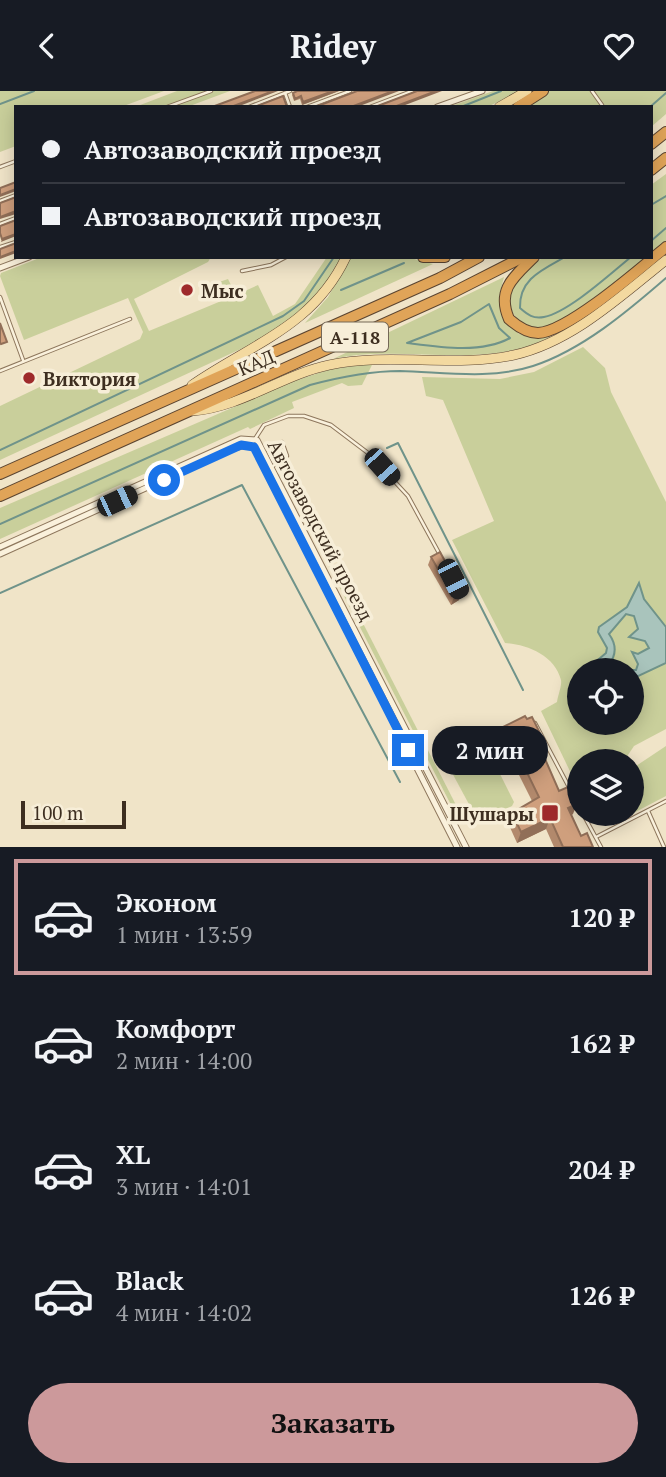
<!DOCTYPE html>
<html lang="ru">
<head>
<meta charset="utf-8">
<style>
	:root { --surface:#171b24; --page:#20242c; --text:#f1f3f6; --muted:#9ea1a6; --line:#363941; --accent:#cc999b }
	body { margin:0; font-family:"PT Serif",serif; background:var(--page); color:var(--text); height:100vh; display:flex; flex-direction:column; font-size:26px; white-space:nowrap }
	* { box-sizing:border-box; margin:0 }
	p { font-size:23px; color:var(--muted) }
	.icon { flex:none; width:38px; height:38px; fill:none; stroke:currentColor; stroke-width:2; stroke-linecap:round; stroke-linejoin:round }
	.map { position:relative; height:756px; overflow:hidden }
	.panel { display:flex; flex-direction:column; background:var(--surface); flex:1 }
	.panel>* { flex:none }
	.top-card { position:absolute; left:14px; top:14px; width:639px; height:154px; border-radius:0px; box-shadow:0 4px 18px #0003; display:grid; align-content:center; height:154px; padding:0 28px; background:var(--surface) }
	.buttons { position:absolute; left:567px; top:567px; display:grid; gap:14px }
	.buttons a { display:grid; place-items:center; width:77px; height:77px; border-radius:50%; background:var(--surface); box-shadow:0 4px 18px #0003; font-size:35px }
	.scale { position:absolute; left:21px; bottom:18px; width:105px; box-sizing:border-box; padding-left:7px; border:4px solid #3d2e20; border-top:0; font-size:19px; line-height:24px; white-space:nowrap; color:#3d2e20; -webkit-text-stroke:5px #f7eed8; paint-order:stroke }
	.end { position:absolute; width:32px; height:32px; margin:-16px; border:9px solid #1a73e8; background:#fff; box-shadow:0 0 0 4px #fff }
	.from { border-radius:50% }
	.bubble { position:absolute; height:49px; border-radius:24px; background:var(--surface); box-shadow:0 4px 18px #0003; font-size:23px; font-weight:600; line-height:49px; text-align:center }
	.car { position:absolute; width:21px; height:42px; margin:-21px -10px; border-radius:9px; box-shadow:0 0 5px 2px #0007; background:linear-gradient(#222 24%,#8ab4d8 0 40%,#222 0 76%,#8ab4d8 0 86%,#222 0) }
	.top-card b { display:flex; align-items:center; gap:24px; height:66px; font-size:26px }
	.top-card b+b { border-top:2px solid var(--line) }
	.top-card i { width:18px; height:18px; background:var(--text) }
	ul { padding:12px 0 0; list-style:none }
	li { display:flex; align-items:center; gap:21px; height:116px; margin:0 14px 10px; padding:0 14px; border:4px solid transparent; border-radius:0px }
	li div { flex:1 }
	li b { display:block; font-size:26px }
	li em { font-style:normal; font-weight:600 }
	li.selected { border-color:var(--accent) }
	li>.icon { width:63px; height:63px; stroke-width:1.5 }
	.cta { display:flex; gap:14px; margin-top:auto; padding:14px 28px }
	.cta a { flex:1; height:80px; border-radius:42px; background:var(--accent); color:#111; font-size:28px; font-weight:600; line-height:80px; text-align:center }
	header { display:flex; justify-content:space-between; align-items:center; height:91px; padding:0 28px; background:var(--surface); font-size:32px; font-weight:600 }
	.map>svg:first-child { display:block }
	.green { fill:#c9cf9b; fill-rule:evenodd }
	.water { fill:#a9c4bc; stroke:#6f938a; stroke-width:2 }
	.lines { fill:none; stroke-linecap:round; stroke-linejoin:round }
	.stream { stroke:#6f938a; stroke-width:2 }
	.lane-casing { stroke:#8d765c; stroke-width:4.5 }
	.street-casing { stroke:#8d765c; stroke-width:7 }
	.primary-casing { stroke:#5b4430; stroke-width:10 }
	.highway-casing { stroke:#5b4430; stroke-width:12 }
	.lane { stroke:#faf1dc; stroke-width:2.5 }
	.street { stroke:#faf1dc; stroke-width:5 }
	.primary { stroke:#f3d9a0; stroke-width:9 }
	.highway { stroke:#e0a458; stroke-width:10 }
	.wall { fill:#b2896c }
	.shaded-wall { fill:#916f58 }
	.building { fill:#cf9f7d; stroke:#916f58; stroke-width:2 }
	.route { stroke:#1a73e8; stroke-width:9 }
	.poi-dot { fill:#9e2a2b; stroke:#f7eed8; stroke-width:2.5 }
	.labels { text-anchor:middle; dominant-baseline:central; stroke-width:7; stroke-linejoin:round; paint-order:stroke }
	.shield { fill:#f7eed8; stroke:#756857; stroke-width:2 }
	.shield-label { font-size:18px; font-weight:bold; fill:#3d2e20 }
	.poi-label { font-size:19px; font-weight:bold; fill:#3d2e20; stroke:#f7eed8; text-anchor:start }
	.street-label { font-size:19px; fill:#3d2e20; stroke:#f7eed8 }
</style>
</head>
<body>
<header><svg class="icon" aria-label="back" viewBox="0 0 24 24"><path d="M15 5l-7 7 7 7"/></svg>Ridey<svg class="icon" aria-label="heart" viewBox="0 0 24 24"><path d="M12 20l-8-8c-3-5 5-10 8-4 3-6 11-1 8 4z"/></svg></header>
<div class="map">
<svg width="666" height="756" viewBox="0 0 666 756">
	<rect width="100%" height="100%" fill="#f0e4c8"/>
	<g class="green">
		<path d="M 0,0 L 164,0 L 121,16 L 16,16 L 16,55 L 0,61 Z"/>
		<path d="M 177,0 L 230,0 L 187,16 L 135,16 Z"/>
		<path d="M 493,0 L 521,0 L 487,16 L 449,16 Z"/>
		<path d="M 548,0 L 666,0 L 666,23 L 651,36 L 651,16 L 528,16 Z"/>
		<path d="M 666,83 L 666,151 L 651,163 L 651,94 Z"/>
		<path d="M 42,166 L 211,166 L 208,171 L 134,208 L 149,240 L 226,208 L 219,191 L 228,188 L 236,204 L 258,194 L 273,225 L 295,213 L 327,166 L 342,166 L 320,201 L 299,223 L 256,251 L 0,369 L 0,315 L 140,248 L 143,241 L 128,207 L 24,249 L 0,185 L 1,182 Z"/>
		<path d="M 351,166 L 407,166 L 433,173 L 305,232 L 328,206 Z"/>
		<path d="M 544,166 L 647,166 C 624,186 567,236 537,237 C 523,238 514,225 509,215 C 513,186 520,181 544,166 Z"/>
		<path d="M 504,186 C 497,211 499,224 519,243 L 551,245 C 490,281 401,252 333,268 Z"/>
		<path d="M 583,256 L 605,277 L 611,301 L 666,411 L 666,638 L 634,655 L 624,670 L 579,670 L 579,699 L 541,620 L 557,611 C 558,604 562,595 561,589 C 555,564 526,553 505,552 L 452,449 L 494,430 L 443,309 L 426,305 L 422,286 L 500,288 L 534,281 ZM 579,579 L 632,579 L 632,632 L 579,632 Z"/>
		<path d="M 373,272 L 362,294 L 348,295 L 342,292 L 292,311 L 294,317 L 250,338 L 248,336 L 0,448 L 0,417 L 294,290 L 331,278 Z"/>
		<path d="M 281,372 L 456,714 L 450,712 L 278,376 Z"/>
		<path d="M 666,655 L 666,705 L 622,728 L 622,723 L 632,723 L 632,682 L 636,675 Z"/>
		<path d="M 484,660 L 489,661 L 514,711 L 512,715 L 495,724 L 471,717 L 450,678 Z"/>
	</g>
	<path class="water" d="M 639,492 L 644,508 L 666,536 L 666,572 L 632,588 L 632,579 L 621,579 L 636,579 L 638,573 L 632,561 L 638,563 L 649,557 L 645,550 L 629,546 L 638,538 L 634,525 L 626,523 L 609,543 C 617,554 617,564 608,575 L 609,579 L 592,579 L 592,574 L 606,562 L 607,557 L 598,541 L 599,536 L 627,516 Z"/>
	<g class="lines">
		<g class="stream">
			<path d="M 0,13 L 34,0"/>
			<path d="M 461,16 L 501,0"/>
			<path d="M 650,16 L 666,2"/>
			<path d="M 651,114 L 666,105"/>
			<path d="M 651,150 L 666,137"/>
			<path d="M 565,166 C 542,179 519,188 520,217 C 528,224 533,228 544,226 C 569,221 610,183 631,166"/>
			<path d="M 341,199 L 404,172"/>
			<path d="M 489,213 L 499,237 L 510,247 C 481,263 438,256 407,252 L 461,231 Z"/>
			<path d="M 387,357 L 398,352 L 523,599"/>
			<path d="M 0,359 L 283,225 L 304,210 L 334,166"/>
			<path d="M 0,433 L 310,294 C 340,286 369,280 400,280 C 443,281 490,289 533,275 C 582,259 628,220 666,187"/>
			<path d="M 0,502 L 242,394 L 400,691"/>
		</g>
		<g class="lane-casing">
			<g id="lane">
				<path d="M 592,0 L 602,14"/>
				<path d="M 285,2 L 290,16"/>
				<path d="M 167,16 L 211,0"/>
				<path d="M 249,16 L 290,0"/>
				<path d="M 307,16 L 350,0"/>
				<path d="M 370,16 L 412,0"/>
				<path d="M 0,76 L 16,70"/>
				<path d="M 0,110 L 16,104"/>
				<path d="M 0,133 L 16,127"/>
				<path d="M 0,156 L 16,151"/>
				<path d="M 242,180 L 271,174 L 286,166"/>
				<path d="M 0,206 L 23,269"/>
				<path d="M 0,280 L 130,228"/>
				<path d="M 251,354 L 264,334 L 288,325 L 304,325 L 331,334 L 368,362 L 408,405 L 439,462"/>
				<path d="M 273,375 L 287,365 L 282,351"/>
				<path d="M 535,632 L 579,715"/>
				<path d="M 648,720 L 664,756"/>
				<path d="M 583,723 L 601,756"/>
				<path d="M 596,746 L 666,710"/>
			</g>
		</g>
		<g class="street-casing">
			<g id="street">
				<path d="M 437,16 L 482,0"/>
				<path d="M 0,177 L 29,166"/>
				<path d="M 0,456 L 241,348 L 257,349 L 466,756"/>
				<path d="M 0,463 L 234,357 L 246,354 L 254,356 L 457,756"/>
			</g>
		</g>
		<g class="primary-casing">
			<g id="primary">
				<path d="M 499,16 L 527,0"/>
				<path d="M 192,294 C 251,253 313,236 346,166"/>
				<path d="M 193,320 C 242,316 282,284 329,274 C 390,261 454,277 514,264 C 572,251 621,205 666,169"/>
			</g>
		</g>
		<g class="highway-casing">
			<g id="highway">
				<path d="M 518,16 L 543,0"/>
				<path d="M 651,53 L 666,41"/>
				<path d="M 651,79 L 666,67"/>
				<path d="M 423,166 L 445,166"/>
				<path d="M 534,166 C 515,185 496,198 509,228 C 517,235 527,242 538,242 C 568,241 642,176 666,156"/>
				<path d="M 0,383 L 440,187 L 479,166"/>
				<path d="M 0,405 L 450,203 L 523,166"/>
			</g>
		</g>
		<use href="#lane" class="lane"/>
		<use href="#street" class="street"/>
		<use href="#primary" class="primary"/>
		<use href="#highway" class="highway"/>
	</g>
	<g class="wall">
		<path d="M 339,0 L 302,14 L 300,8 L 294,10 L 292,4 L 293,2 Z"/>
		<path d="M 431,466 L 459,509 L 451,514 L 428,474 Z"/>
		<path d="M 503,636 L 537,650 L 559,700 L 573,723 L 571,724 L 581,745 L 593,756 L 554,756 L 546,738 L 517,752 L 508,732 L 512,722 L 532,710 L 510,666 L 507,667 L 498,652 Z"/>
	</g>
	<g class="shaded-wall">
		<path d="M 273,0 L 278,0 L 237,16 L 231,16 Z"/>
		<path d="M 333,0 L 339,0 L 302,14 L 303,11 Z"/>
		<path d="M 393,0 L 399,0 L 357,16 L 351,16 Z"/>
		<path d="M 436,0 L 442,0 L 400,16 L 394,16 Z"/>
		<path d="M 16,98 L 16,100 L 0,106 L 0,104 Z"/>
		<path d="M 16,120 L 16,123 L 0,128 L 0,126 Z"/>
		<path d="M 16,143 L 16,145 L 1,151 L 2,148 Z"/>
		<path d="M 16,160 L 16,162 L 0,168 L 0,166 Z"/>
		<path d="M 462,501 L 459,509 L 451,514 L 454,506 Z"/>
		<path d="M 514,655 L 510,666 L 507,667 L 510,657 Z"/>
		<path d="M 577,713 L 573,723 L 564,728 L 568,717 Z"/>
		<path d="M 550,727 L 546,738 L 517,752 L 521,741 Z"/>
	</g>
	<g class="building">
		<path d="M 255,0 L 273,0 L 231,16 L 212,16 Z"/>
		<path d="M 297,0 L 333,0 L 303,11 L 301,5 L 295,8 L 293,2 Z"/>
		<path d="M 357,0 L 393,0 L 351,16 L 315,16 Z"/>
		<path d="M 417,0 L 436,0 L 394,16 L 375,16 Z"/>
		<path d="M 283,5 L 287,16 L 254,16 Z"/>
		<path d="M 16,91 L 16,98 L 0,104 L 0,97 Z"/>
		<path d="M 16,106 L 16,120 L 0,126 L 0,112 Z"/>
		<path d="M 16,129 L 16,143 L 2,148 L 0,142 L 0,135 Z"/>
		<path d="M 16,152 L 16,160 L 0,166 L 0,158 Z"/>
		<path d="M 0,232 L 7,251 L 1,253 L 0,252 Z"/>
		<path d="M 440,461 L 462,501 L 454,506 L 431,466 Z"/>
		<path d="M 525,625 L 527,628 L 532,626 L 540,642 L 535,645 L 559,700 L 568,696 L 577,713 L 568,717 L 581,745 L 587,742 L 593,756 L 563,756 L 550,727 L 521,741 L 512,722 L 539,706 L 514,655 L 510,657 L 502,641 L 505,640 L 503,636 Z"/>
	</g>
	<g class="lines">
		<path class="route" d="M 164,389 L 241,354 L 254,356 L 408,659"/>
	</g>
	<g class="poi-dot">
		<circle cx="187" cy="199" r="7"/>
		<circle cx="29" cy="287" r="7"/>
		<rect x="541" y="713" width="18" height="18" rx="3.5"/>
	</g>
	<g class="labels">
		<rect class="shield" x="322" y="231.5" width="66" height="29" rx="5"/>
		<g class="shield-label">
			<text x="355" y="246">А-118</text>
		</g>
		<g class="poi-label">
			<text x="201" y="199">Мыс</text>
			<text x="43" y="287">Виктория</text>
			<text x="534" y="722" text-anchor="end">Шушары</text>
		</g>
		<g class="street-label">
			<text transform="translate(256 271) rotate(-23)">КАД</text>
			<text transform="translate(321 439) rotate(62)">Автозаводский проезд</text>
		</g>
	</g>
</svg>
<div class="buttons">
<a><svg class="icon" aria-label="locate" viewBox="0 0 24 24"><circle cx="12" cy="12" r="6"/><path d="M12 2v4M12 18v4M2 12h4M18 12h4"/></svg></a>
<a><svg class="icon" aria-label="layers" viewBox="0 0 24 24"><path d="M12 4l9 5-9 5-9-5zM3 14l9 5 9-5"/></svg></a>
</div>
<div class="scale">100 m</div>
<i class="end from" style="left:164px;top:389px"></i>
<i class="end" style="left:408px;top:659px"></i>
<div class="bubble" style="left:432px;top:635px;width:116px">2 мин</div>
<i class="car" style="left:382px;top:376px;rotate:138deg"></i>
<i class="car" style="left:117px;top:410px;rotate:65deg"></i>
<i class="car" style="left:453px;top:488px;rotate:153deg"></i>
<div class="top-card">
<b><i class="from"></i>Автозаводский проезд</b>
<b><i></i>Автозаводский проезд</b>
</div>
</div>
<section class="panel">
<ul>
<li class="selected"><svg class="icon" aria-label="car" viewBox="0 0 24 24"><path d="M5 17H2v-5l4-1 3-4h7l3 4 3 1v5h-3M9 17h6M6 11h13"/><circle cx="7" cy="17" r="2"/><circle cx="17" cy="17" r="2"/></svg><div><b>Эконом</b><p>1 мин · 13:59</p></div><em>120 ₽</em></li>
<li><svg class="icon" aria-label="car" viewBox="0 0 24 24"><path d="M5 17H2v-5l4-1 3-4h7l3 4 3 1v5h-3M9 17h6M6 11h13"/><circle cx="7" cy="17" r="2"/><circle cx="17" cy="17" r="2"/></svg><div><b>Комфорт</b><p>2 мин · 14:00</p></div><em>162 ₽</em></li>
<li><svg class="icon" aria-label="car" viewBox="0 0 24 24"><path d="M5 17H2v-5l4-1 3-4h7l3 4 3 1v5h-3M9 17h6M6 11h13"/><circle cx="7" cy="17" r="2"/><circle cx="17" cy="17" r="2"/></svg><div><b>XL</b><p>3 мин · 14:01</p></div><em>204 ₽</em></li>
<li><svg class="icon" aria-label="car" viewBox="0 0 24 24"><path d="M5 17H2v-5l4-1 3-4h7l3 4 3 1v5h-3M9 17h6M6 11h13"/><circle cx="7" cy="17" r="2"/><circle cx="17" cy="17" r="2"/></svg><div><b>Black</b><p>4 мин · 14:02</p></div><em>126 ₽</em></li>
</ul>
<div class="cta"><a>Заказать</a></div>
</section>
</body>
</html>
